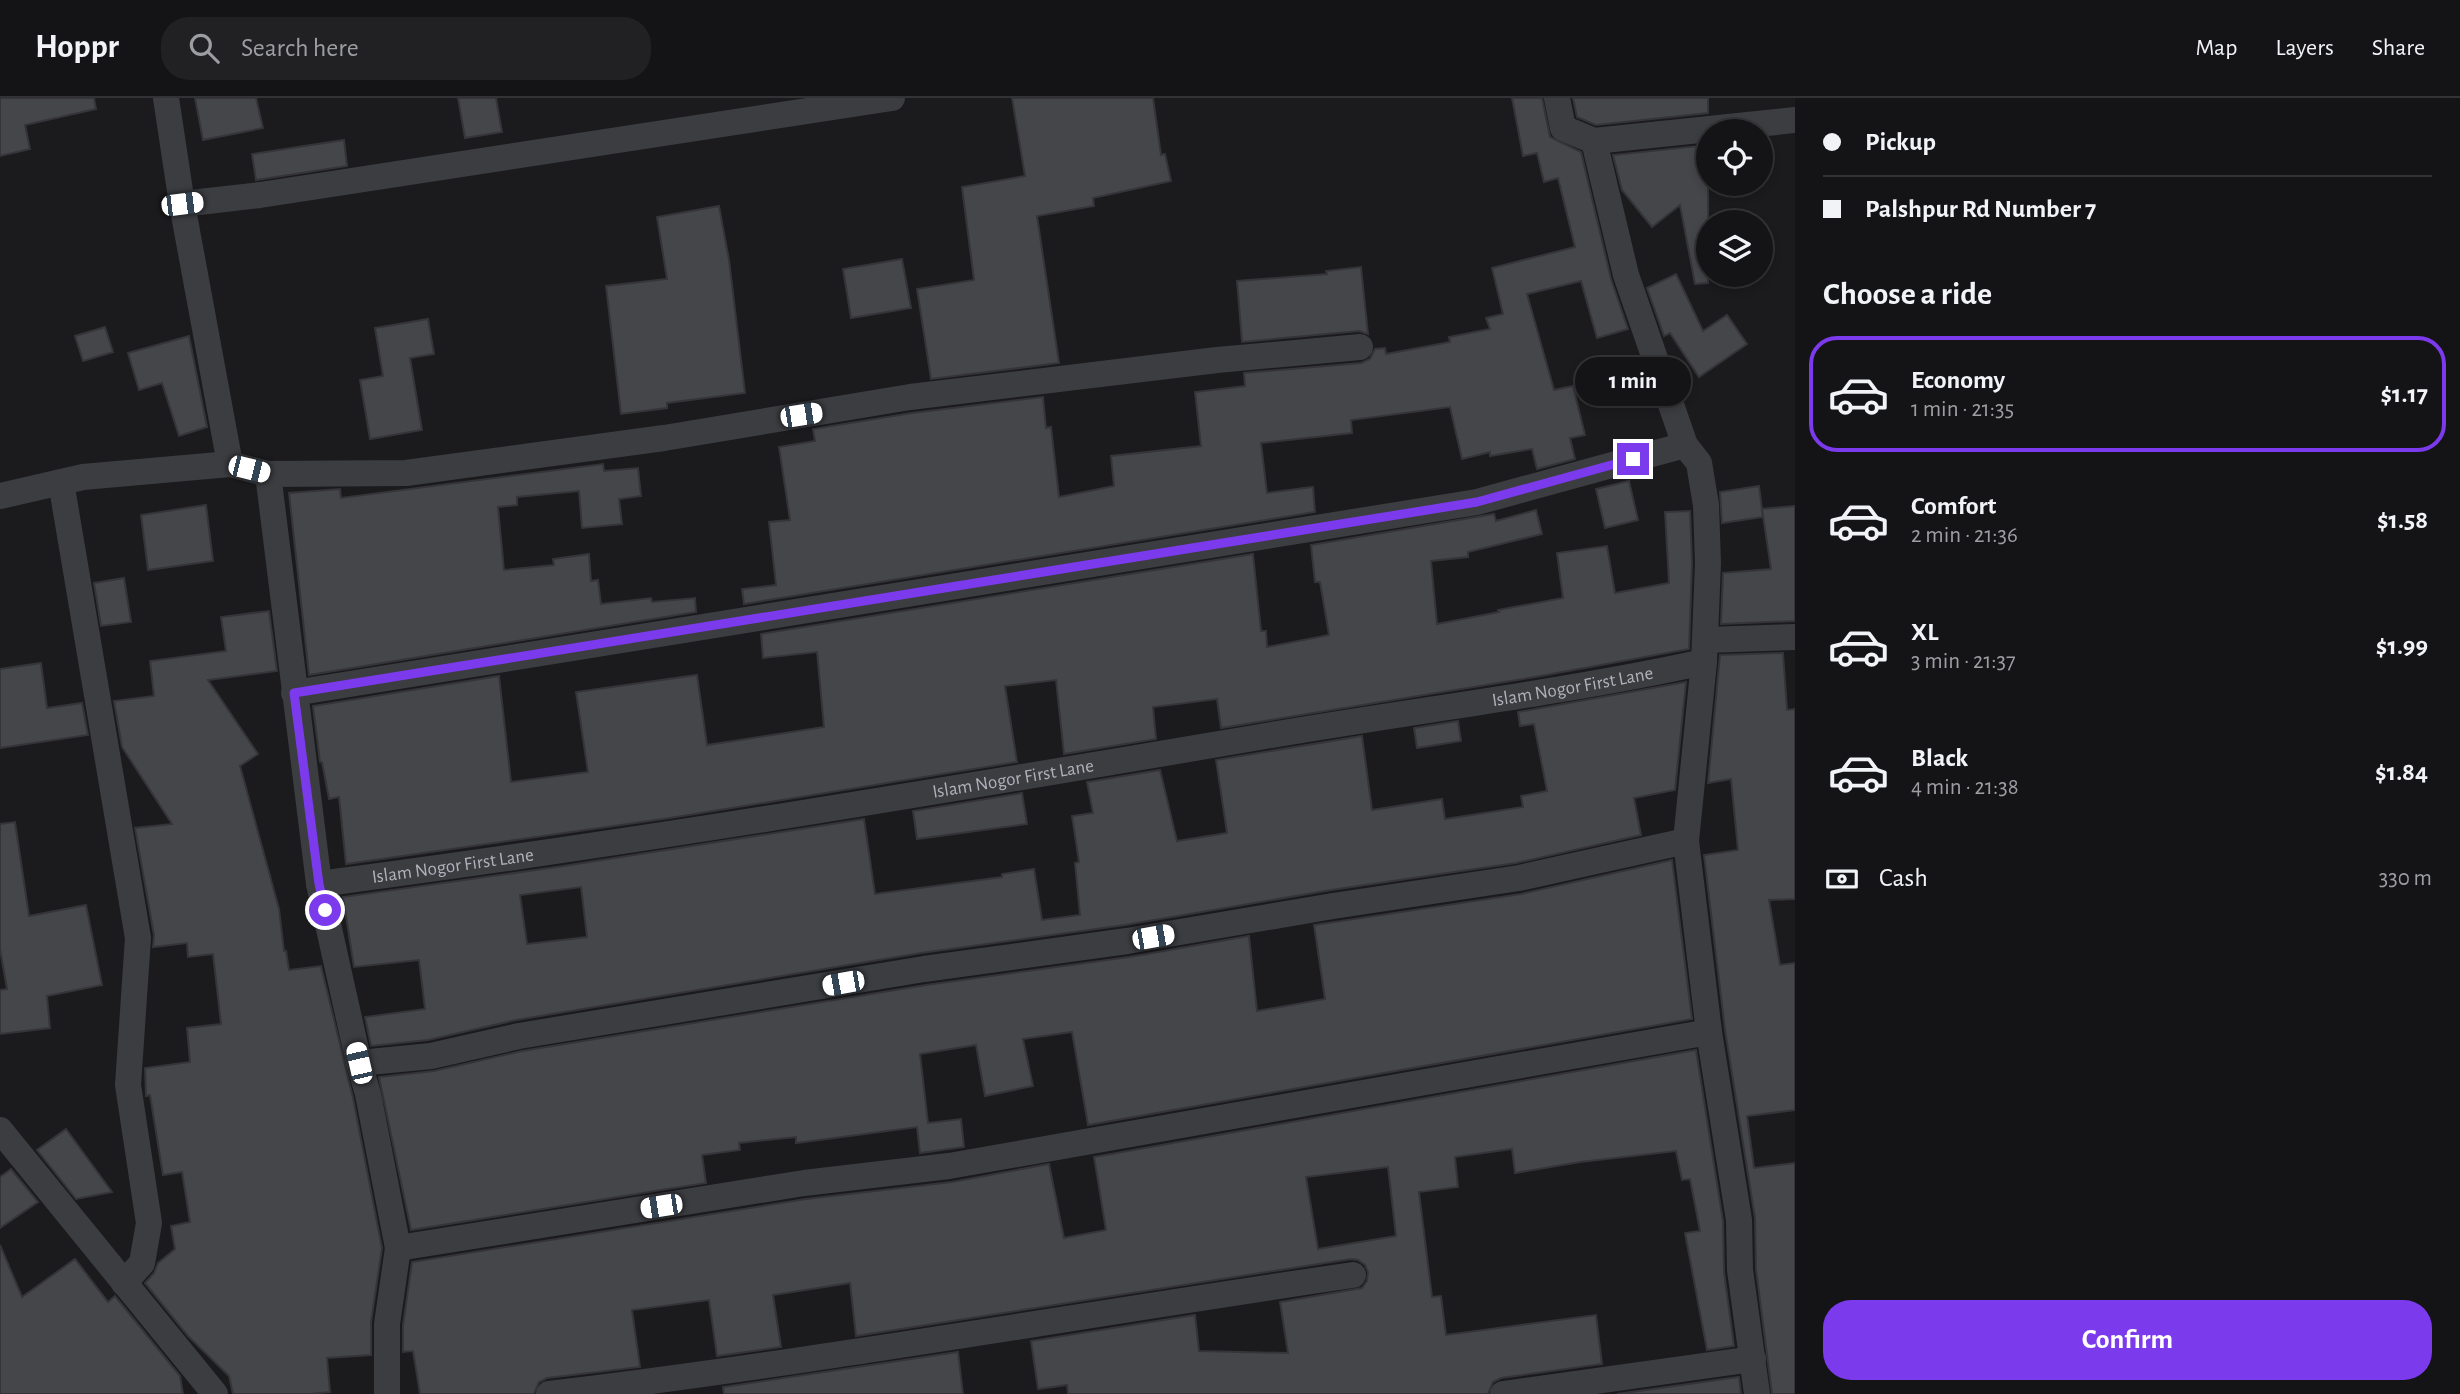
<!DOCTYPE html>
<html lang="en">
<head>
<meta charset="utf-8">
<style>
	:root { --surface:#141416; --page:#212123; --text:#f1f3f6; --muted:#9d9ea1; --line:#333335; --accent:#7c3aed }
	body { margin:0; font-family:"Alegreya Sans",sans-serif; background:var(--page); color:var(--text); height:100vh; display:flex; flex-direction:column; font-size:26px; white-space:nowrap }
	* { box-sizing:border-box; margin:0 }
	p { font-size:23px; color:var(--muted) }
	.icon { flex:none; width:38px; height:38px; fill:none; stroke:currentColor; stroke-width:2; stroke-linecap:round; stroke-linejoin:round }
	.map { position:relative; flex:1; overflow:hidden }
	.sheet { display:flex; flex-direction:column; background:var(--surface); width:665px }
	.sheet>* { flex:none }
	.guide { display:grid; align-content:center; height:154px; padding:0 28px; background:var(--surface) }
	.tools { position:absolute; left:1696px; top:21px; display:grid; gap:14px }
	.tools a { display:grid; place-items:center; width:77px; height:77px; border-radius:50%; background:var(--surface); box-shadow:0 4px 10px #0003,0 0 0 2px var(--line); font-size:35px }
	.end { position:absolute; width:32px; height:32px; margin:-16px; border:9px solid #7c3aed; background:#fff; box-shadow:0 0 0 4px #fff }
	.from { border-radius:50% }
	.bubble { position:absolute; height:49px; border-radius:24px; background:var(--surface); box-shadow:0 4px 10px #0003,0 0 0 2px var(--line); font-size:23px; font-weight:600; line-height:49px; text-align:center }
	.car { position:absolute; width:21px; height:42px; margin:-21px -10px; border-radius:9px; box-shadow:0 0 5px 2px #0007; background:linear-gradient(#fff 24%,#345 0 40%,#fff 0 76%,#345 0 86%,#fff 0) }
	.guide b { display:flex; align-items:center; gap:24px; height:66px; font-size:26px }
	.guide b+b { border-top:2px solid var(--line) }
	.guide i { width:18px; height:18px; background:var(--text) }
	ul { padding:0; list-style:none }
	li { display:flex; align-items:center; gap:21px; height:116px; margin:0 14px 10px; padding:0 14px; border:4px solid transparent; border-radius:28px }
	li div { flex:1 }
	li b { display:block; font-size:26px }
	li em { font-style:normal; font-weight:600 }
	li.selected { border-color:var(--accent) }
	li>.icon { width:63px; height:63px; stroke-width:1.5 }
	h2 { padding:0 28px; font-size:32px; line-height:84px }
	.pay { display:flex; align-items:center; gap:18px; height:77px; padding:0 28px; font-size:26px }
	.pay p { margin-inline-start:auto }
	.primary-button { display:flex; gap:14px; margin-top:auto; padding:14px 28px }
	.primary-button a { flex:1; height:80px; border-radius:28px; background:var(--accent); color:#fff; font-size:28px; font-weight:600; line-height:80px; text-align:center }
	header { display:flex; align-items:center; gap:42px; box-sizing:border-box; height:98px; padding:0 35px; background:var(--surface); border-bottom:2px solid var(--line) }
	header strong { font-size:33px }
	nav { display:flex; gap:38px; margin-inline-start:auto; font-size:24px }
	.search { width:490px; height:63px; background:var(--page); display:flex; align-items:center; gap:18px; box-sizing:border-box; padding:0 24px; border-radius:28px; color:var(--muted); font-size:26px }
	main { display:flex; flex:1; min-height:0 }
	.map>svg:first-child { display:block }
	.building { fill:#45464a; stroke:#353539; stroke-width:2; fill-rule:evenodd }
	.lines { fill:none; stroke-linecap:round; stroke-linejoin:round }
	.street { stroke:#3c3d41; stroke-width:26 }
	.route { stroke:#7c3aed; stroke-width:9 }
	.labels { text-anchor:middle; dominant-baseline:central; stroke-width:5; stroke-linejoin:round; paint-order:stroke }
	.street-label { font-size:19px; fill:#aeb2bb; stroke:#161618 }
</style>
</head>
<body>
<header>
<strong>Hoppr</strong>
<div class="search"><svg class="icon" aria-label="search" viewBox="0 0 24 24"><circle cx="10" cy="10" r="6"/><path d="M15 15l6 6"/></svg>Search here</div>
<nav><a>Map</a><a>Layers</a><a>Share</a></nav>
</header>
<main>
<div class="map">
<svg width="1795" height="1296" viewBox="0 0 1795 1296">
	<rect width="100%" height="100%" fill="#1b1b1d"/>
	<g class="building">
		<path d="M 0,0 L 94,0 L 96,11 L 25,27 L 30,51 L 0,58 Z"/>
		<path d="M 195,0 L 256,0 L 263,30 L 203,42 Z"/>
		<path d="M 458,0 L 496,0 L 502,34 L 465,40 Z"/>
		<path d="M 1012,0 L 1153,0 L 1161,57 L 1165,56 L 1171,83 L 1093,100 L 1094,108 L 1037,118 L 1059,265 L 931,281 L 917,191 L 974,182 L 962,89 L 1025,78 Z"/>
		<path d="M 1512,0 L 1542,0 L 1550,39 L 1581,54 L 1611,181 L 1628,231 L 1597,240 L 1581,183 L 1527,196 L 1554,292 L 1573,288 L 1585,337 L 1570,340 L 1575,361 L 1537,371 L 1532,351 L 1490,358 L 1490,354 L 1462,361 L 1450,309 L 1351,322 L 1352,335 L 1261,345 L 1267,395 L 1313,389 L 1315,414 L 744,506 L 742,491 L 776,487 L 769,424 L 790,422 L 779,349 L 815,343 L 813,331 L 912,315 L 1043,299 L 1046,330 L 1051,329 L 1059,399 L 1114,388 L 1111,358 L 1201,348 L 1195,294 L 1245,288 L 1244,275 L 1361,265 L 1370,261 L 1375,251 L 1385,250 L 1386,256 L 1450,244 L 1449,239 L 1490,231 L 1486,220 L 1503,216 L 1492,170 L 1575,149 L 1558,80 L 1544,84 L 1537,55 L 1523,58 Z"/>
		<path d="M 1573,0 L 1708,0 L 1708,15 L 1596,27 L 1577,19 Z"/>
		<path d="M 344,42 L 347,68 L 256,82 L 252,56 Z"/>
		<path d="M 1708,47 L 1708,185 L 1695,186 L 1680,107 L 1652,129 L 1622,92 L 1613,57 Z"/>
		<path d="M 719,108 L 729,162 L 745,295 L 667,305 L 667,310 L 621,316 L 606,188 L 667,181 L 657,119 Z"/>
		<path d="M 902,161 L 911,210 L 851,220 L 843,171 Z"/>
		<path d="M 1361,169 L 1368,236 L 1359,233 L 1242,244 L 1237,183 L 1327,176 L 1326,173 Z"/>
		<path d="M 1676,176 L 1703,233 L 1727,217 L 1747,246 L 1699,279 L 1670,235 L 1664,238 L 1647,190 Z"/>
		<path d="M 428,221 L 434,256 L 410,260 L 422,332 L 370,341 L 360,282 L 383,278 L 375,230 Z"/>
		<path d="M 105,229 L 113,254 L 83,263 L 75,238 Z"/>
		<path d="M 189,238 L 207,329 L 179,338 L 162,285 L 139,292 L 128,255 Z"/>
		<path d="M 603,366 L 604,373 L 638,370 L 641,398 L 619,401 L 622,426 L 582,430 L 579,393 L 517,399 L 517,407 L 498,409 L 504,472 L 554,467 L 553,461 L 589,456 L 591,483 L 598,482 L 601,506 L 651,500 L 652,504 L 695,500 L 696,514 L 309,577 L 289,395 L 340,391 L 341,400 Z"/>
		<path d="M 1629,383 L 1638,422 L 1605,430 L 1596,391 Z"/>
		<path d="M 1759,388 L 1763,419 L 1722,425 L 1720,394 Z"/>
		<path d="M 206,407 L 213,463 L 148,472 L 141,417 Z"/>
		<path d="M 1795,408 L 1795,523 L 1721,526 L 1723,475 L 1771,471 L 1762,411 Z"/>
		<path d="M 1536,412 L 1542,436 L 1468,454 L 1468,459 L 1431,463 L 1437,526 L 1499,514 L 1498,512 L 1563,500 L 1557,455 L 1607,448 L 1615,495 L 1669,485 L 1665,414 L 1690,413 L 1692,465 L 1689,551 L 1535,579 L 1221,630 L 1217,601 L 1153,609 L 1156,641 L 1064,656 L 1056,582 L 1005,588 L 1017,664 L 670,720 L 346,766 L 339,699 L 329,701 L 322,664 L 320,664 L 313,608 L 499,578 L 511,684 L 588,674 L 576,594 L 697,577 L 707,647 L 824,629 L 817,554 L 763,560 L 761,536 L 1253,456 L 1261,533 L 1266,533 L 1267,549 L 1329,537 L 1320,484 L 1315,484 L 1311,447 L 1494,416 L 1496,423 Z"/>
		<path d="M 124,480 L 131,524 L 101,528 L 94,485 Z"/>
		<path d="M 269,513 L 277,573 L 208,582 L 258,656 L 240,668 L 279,811 L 284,853 L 286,853 L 289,872 L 321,868 L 353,1000 L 382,1150 L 371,1224 L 371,1257 L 327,1260 L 330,1294 L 311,1296 L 233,1296 L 229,1278 L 188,1238 L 145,1185 L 154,1175 L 158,1165 L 175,1151 L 171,1128 L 190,1124 L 182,1074 L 163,1077 L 150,997 L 146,998 L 145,970 L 190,964 L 187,930 L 221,926 L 213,856 L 188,859 L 187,845 L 153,849 L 154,837 L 135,730 L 172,726 L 122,649 L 114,603 L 154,598 L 150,563 L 226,553 L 221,519 Z"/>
		<path d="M 1783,555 L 1787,612 L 1795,611 L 1795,801 L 1769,802 L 1780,867 L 1795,865 L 1795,1012 L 1747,1018 L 1754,1070 L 1795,1065 L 1795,1296 L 1772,1296 L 1756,1171 L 1755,1120 L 1725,932 L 1704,757 L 1738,752 L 1731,681 L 1708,685 L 1720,557 Z"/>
		<path d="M 41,565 L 47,610 L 82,605 L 88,637 L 0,650 L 0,571 Z"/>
		<path d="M 1686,584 L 1675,692 L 1634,700 L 1641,737 L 1516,765 L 1331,792 L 1125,827 L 921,855 L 516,922 L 428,942 L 371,948 L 365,919 L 425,911 L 419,862 L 354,869 L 343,799 L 557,769 L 864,721 L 875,796 L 1002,779 L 1002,776 L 1034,771 L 1042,822 L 1080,817 L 1075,765 L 1079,764 L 1072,718 L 1093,715 L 1087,684 L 1160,672 L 1177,743 L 1227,735 L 1216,662 L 1362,638 L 1372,712 L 1442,701 L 1445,721 L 1523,709 L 1521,698 L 1547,693 L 1534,626 L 1520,628 L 1518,614 ZM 581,789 L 587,839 L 527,846 L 520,797 Z"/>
		<path d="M 1458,623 L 1461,643 L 1417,650 L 1414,630 Z"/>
		<path d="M 1022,695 L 1027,726 L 917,741 L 913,713 Z"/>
		<path d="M 15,724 L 29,818 L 86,807 L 102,887 L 47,898 L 50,930 L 0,936 L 0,892 L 7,891 L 0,851 L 0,726 Z"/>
		<path d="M 1672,762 L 1692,921 L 1088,1027 L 1072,934 L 1023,941 L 1033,988 L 985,998 L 976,947 L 920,956 L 928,1025 L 961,1021 L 964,1049 L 920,1055 L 917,1029 L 796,1045 L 796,1039 L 739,1045 L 740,1052 L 702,1057 L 706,1085 L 411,1132 L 379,979 L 434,973 L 522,953 L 926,887 L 1129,859 L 1249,838 L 1257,913 L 1325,901 L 1314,827 L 1521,796 Z"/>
		<path d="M 1696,952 L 1723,1123 L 1724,1174 L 1734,1248 L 1707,1252 L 1685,1135 L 1700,1133 L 1690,1081 L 1682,1082 L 1676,1053 L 1580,1064 L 1515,1075 L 1512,1051 L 1455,1059 L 1458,1089 L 1419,1094 L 1432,1199 L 1441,1198 L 1446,1237 L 1596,1217 L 1602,1266 L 1501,1280 L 1493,1284 L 1488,1296 L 1068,1296 L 1067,1287 L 1038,1291 L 1031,1243 L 1195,1217 L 1199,1253 L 1288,1255 L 1280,1204 L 1362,1190 L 1367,1183 L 1368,1174 L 1365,1167 L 1358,1162 L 1351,1161 L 856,1238 L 850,1185 L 773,1197 L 781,1249 L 717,1258 L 709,1202 L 632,1212 L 640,1269 L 547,1280 L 539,1284 L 534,1296 L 420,1296 L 413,1253 L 403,1254 L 403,1227 L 412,1164 L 806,1101 L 952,1084 L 1049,1066 L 1064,1140 L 1106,1132 L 1094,1059 ZM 1388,1069 L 1396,1138 L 1318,1151 L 1306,1079 Z"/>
		<path d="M 66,1031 L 112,1094 L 76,1101 L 37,1052 Z"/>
		<path d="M 11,1071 L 38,1104 L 0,1130 L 0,1079 Z"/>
		<path d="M 0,1147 L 22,1199 L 75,1161 L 108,1204 L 115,1198 L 180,1278 L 183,1296 L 0,1296 Z"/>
		<path d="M 958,1254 L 963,1296 L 724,1296 L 723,1289 Z"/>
		<path d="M 1739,1279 L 1741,1296 L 1617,1296 Z"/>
	</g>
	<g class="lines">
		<g class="street">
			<path d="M 166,0 L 182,106 L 260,97 L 892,0"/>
			<path d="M 1557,0 L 1563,30 L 1594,43 L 1626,177 L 1685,347 L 1699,365 L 1706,407 L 1708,465 L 1704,564 L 1686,743 L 1709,934 L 1739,1122 L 1740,1172 L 1757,1296"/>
			<path d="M 1594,43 L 1795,22"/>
			<path d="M 182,106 L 230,366"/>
			<path d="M 268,376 L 406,375 L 664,340 L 910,299 L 1217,262 L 1360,249"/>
			<path d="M 61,384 L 138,840 L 128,987 L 149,1125 L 142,1165 L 124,1185"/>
			<path d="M 0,398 L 83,379 L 230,366 L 268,376 L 319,786 L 359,965 L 368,996 L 398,1150 L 387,1226 L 387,1296"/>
			<path d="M 1706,542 L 1795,539"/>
			<path d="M 294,595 L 1477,404 L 1685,347"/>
			<path id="s1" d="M 319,786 C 634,745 947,692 1260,639 C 1408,613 1557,596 1704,564"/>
			<path d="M 359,965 L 431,958 L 519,938 L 924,871 L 1127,843 L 1333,808 L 1519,780 L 1686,743"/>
			<path d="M 0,1032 L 215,1296"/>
			<path d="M 398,1150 L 804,1085 L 949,1068 L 1709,934"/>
			<path d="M 549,1296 C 818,1264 1085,1216 1353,1177"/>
			<path d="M 1503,1296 L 1753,1261"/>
		</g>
	</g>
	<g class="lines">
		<path class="route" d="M 325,812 L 319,786 L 294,595 L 1477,404 L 1633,361"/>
	</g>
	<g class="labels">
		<g class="street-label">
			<text stroke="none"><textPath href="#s1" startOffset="1269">Islam Nogor First Lane</textPath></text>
			<text stroke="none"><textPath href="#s1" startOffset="702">Islam Nogor First Lane</textPath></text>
			<text stroke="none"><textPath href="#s1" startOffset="135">Islam Nogor First Lane</textPath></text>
		</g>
	</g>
</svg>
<div class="tools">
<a><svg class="icon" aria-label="locate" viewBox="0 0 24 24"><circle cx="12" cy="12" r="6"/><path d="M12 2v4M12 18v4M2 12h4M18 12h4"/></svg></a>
<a><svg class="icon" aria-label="layers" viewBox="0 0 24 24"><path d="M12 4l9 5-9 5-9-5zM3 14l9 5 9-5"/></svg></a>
</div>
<i class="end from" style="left:325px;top:812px"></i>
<i class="end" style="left:1633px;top:361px"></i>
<div class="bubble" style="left:1575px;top:259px;width:116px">1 min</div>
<i class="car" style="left:182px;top:106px;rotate:83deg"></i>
<i class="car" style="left:801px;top:317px;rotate:81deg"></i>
<i class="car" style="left:249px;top:371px;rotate:104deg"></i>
<i class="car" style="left:1153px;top:839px;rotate:80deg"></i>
<i class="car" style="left:843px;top:885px;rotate:260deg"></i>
<i class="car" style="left:359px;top:965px;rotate:347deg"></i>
<i class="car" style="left:661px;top:1108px;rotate:261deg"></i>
</div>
<section class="sheet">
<div class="guide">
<b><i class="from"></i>Pickup</b>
<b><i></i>Palshpur Rd Number 7</b>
</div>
<h2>Choose a ride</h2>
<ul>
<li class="selected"><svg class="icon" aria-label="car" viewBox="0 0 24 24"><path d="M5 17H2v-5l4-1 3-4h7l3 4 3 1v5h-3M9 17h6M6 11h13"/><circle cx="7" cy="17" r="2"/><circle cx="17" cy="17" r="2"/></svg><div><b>Economy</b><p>1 min · 21:35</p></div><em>$1.17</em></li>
<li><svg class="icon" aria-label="car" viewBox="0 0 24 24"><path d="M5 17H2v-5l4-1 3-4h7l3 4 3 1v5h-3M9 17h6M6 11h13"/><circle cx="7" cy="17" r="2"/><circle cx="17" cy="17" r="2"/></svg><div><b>Comfort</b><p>2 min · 21:36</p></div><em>$1.58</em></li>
<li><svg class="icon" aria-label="car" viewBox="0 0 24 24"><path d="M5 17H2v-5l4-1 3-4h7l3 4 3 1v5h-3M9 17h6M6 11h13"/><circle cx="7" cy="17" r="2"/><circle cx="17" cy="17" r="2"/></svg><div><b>XL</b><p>3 min · 21:37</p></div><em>$1.99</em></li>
<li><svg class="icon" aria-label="car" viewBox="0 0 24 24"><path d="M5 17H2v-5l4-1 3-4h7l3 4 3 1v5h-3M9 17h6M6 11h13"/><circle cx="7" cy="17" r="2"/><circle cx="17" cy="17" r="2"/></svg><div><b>Black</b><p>4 min · 21:38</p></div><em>$1.84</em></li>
</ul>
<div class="pay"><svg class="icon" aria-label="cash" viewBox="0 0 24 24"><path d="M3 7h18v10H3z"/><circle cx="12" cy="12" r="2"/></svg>Cash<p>330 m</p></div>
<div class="primary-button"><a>Confirm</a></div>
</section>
</main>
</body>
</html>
